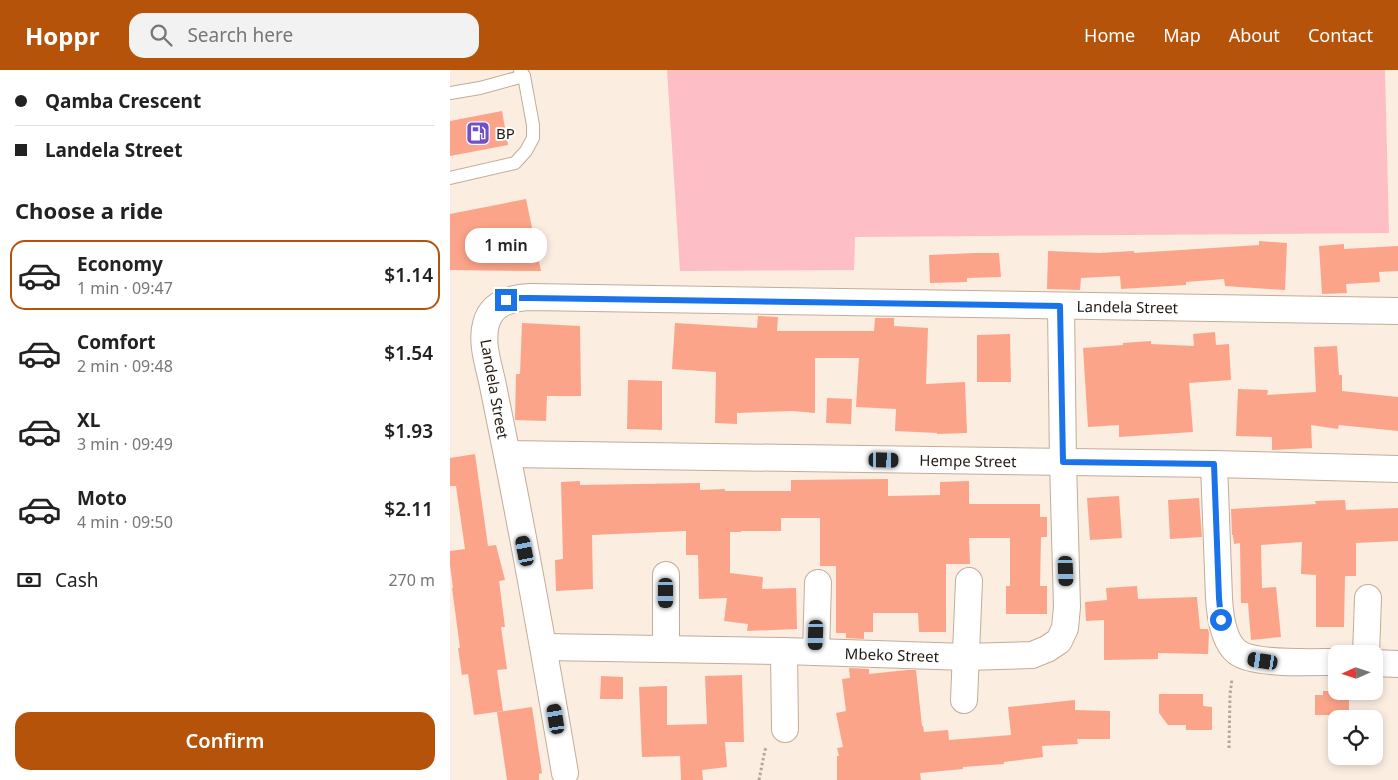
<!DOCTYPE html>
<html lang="en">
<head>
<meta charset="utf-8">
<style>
	:root { --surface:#fff; --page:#f2f2f2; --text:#222; --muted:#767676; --line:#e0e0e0; --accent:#b45309 }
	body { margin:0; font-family:"Noto Sans",sans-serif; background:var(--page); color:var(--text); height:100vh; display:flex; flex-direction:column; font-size:19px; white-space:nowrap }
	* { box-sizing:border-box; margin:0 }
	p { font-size:16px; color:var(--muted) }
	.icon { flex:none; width:28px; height:28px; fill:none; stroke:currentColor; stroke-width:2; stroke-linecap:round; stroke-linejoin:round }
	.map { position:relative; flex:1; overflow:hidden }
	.sheet { display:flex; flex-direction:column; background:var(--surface); width:450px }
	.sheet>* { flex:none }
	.guide { display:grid; align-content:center; height:110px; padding:0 15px; background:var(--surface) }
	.needle { width:32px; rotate:267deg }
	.fabs { position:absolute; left:878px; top:575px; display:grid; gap:10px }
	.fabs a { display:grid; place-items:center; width:55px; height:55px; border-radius:10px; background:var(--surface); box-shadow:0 2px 8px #0003; font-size:25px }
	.end { position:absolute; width:22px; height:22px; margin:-11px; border:6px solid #1a73e8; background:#fff; box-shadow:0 0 0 2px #fff }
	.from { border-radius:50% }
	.bubble { position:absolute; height:35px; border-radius:15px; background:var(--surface); box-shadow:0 2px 8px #0003; font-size:16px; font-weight:600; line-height:35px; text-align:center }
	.car { position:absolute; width:15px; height:30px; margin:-15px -8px; border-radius:6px; box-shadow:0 0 4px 1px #0007; background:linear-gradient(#222 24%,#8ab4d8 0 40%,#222 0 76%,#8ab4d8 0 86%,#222 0) }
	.guide b { display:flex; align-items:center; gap:18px; height:48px; font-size:19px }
	.guide b+b { border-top:1px solid var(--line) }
	.guide i { width:12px; height:12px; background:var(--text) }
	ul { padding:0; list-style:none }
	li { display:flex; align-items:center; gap:15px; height:70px; margin:0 10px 8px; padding:0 5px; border:2px solid transparent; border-radius:15px }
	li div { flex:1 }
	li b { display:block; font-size:19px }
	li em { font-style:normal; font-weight:600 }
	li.active { border-color:var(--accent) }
	li>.icon { width:45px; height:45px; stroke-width:1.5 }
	h2 { padding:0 15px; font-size:22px; line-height:60px }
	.pay { display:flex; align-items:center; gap:12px; height:55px; padding:0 15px; font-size:19px }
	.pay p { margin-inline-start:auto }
	.cta { display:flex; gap:10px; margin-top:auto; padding:10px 15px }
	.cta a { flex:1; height:58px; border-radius:15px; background:var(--accent); color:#fff; font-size:20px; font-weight:600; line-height:58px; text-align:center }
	header { display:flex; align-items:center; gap:30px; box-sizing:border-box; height:70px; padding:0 25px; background:var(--accent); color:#fff }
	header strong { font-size:24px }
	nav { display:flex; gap:28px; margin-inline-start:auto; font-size:18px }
	.search { width:350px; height:45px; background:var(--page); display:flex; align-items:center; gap:12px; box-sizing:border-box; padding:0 18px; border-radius:15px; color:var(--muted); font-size:19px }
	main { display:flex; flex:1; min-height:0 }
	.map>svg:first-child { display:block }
	.green { fill:#febec5 }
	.building { fill:#fca489 }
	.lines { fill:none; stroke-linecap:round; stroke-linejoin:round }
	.lane-casing { stroke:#c3ac98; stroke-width:14 }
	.street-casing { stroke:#c3ac98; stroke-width:28 }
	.path { stroke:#b3a79c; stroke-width:3; stroke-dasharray:2.5 2.5; stroke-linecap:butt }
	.lane { stroke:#fff; stroke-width:12 }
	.street { stroke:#fff; stroke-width:26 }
	.route { stroke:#1a73e8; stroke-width:6 }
	.labels { text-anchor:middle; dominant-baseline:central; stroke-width:4; stroke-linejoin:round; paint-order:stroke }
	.poi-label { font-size:15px; fill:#221a12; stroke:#fdfdfd; text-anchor:start }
	.street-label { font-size:15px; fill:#221a12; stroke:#fdfdfd }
</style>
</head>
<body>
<header>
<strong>Hoppr</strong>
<div class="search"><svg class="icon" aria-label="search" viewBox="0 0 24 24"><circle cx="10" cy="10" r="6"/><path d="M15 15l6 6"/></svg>Search here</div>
<nav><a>Home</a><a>Map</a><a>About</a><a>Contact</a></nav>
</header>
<main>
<section class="sheet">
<div class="guide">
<b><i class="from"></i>Qamba Crescent</b>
<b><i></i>Landela Street</b>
</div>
<h2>Choose a ride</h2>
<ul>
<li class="active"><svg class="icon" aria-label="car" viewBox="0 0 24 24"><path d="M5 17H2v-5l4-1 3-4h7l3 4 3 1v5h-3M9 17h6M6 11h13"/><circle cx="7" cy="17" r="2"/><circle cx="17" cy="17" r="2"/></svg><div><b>Economy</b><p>1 min · 09:47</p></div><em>$1.14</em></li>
<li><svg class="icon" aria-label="car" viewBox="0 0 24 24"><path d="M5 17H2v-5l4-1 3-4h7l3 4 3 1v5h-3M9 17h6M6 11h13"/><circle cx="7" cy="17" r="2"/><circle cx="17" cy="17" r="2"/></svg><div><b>Comfort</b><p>2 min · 09:48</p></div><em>$1.54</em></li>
<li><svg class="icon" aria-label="car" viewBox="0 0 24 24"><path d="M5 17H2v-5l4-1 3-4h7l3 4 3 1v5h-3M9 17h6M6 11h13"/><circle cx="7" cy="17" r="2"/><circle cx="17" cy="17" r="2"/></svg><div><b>XL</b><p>3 min · 09:49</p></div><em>$1.93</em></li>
<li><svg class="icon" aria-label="car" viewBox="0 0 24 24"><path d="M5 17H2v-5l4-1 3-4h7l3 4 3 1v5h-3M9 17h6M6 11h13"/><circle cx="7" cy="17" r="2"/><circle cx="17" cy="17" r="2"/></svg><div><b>Moto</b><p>4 min · 09:50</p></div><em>$2.11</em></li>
</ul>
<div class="pay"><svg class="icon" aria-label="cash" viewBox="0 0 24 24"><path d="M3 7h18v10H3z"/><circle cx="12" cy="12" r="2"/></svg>Cash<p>270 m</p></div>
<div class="cta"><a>Confirm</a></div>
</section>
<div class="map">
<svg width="948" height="710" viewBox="0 0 948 710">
	<rect width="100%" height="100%" fill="#fbede0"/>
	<path class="green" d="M 217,0 L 935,0 L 939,163 L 405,167 L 404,200 L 230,201 Z"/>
	<g class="building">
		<path d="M 52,41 L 58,75 L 0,86 L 0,51 Z"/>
		<path d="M 76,129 L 91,201 L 0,200 L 0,144 Z"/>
		<path d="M 809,171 L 837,173 L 835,220 L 775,216 L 774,209 L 736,212 L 736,215 L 671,219 L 670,206 L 631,208 L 630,220 L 597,219 L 598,181 L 649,183 L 684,181 L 684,183 L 809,175 Z"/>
		<path d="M 894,174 L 894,179 L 948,176 L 948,201 L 929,202 L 930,212 L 896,214 L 897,223 L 872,224 L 869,176 Z"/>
		<path d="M 525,183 L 549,183 L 551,207 L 517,208 L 517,212 L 480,213 L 479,185 Z"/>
		<path d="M 308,246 L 328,247 L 327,261 L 424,261 L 425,248 L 444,248 L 444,256 L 478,258 L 476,314 L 515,312 L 517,363 L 487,364 L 487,363 L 445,361 L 446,339 L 406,337 L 409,288 L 365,288 L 365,343 L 343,341 L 287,343 L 287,354 L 265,353 L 266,302 L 222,299 L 225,253 L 307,258 Z"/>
		<path d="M 72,253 L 130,256 L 131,326 L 97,326 L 96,351 L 65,350 L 66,304 L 70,304 Z"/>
		<path d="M 765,262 L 766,275 L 779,274 L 781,310 L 739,313 L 743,362 L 669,367 L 669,355 L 638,357 L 633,278 L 673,275 L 673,273 L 701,271 L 701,274 L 744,276 L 743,264 Z"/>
		<path d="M 560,264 L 561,312 L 527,312 L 527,265 Z"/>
		<path d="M 887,276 L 889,305 L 892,305 L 892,321 L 948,327 L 948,361 L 889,355 L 888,359 L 861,355 L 862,378 L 822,380 L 822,367 L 786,366 L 788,319 L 818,320 L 817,325 L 866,322 L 864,277 Z"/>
		<path d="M 178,310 L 212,311 L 212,360 L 177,359 Z"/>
		<path d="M 377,328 L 402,329 L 401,354 L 376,353 Z"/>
		<path d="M 25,384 L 38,476 L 46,475 L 55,510 L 49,511 L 55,557 L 51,557 L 57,599 L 47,600 L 53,641 L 24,645 L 18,604 L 12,605 L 8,578 L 10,578 L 2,518 L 3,518 L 0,495 L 0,481 L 15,479 L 6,416 L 0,416 L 0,388 Z"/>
		<path d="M 438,409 L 438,426 L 490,425 L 490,412 L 519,411 L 519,434 L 590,434 L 590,447 L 597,447 L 597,467 L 591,467 L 590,516 L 597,516 L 597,544 L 556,544 L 556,516 L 560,516 L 560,468 L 519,468 L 520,494 L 496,494 L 496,562 L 469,562 L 468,543 L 423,543 L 423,562 L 414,562 L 414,569 L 396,568 L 396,563 L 386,563 L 386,496 L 370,496 L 370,448 L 331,448 L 331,461 L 291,461 L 291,462 L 280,462 L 280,503 L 313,507 L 312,519 L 346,518 L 347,559 L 297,561 L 298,554 L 274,551 L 277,528 L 249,529 L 248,485 L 236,485 L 236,461 L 142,465 L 143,519 L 106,521 L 105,490 L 113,489 L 111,412 L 130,411 L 130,415 L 250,413 L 250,420 L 275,419 L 275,421 L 341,421 L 341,410 Z"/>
		<path d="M 669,426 L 672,468 L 640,470 L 637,428 Z"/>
		<path d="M 749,428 L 752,467 L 720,469 L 718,430 Z"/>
		<path d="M 895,430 L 896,440 L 948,438 L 948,471 L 906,473 L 906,506 L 895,506 L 894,557 L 866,557 L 866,505 L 851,504 L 852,472 L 811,475 L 812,518 L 826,517 L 831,567 L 801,570 L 798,533 L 791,533 L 790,473 L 784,474 L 783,465 L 782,465 L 781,439 L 866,434 L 865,431 Z"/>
		<path d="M 687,516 L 688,529 L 747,527 L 750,559 L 758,559 L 759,563 L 758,584 L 708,583 L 708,589 L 654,590 L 654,550 L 636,551 L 635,532 L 657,530 L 656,518 Z"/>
		<path d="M 399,598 L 419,599 L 419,604 L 457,600 L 466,600 L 472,656 L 473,656 L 474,662 L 498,660 L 499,670 L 561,665 L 558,637 L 625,630 L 625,640 L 660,641 L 660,669 L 627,669 L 628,674 L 592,676 L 593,687 L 554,692 L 554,694 L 513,697 L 513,699 L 470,703 L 471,710 L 387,710 L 387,686 L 389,686 L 387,678 L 393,677 L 386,643 L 396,641 L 392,609 L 400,608 Z"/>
		<path d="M 292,605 L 294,672 L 275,672 L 277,697 L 252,700 L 253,710 L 231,710 L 230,686 L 192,687 L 189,617 L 217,616 L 217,655 L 257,654 L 255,606 Z"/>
		<path d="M 151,606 L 173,607 L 173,629 L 150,629 Z"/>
		<path d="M 873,621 L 899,621 L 899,645 L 865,645 L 865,625 L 873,625 Z"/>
		<path d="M 709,624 L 753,624 L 753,636 L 762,637 L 762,660 L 736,660 L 736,655 L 718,655 L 709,643 Z"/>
		<path d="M 82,637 L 92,703 L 89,704 L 89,710 L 57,710 L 47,642 Z"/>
	</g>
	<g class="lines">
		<g class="lane-casing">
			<g id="lane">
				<path d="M 0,23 L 30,18 L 74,6"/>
				<path d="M 0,108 L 65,93 L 76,81 L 83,68 L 83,55 L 74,6 L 70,0"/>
			</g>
		</g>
		<g class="street-casing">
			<g id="street">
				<path id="s1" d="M 57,384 L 764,394 L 948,399"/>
				<path d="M 764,394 L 769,528 C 770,545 773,571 787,582 C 803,595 864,592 886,592"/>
				<path d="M 216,505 L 216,579"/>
				<path id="s2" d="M 94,577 L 334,581 L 516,587 L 582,585 L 597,579 L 609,571 L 615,558 L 617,537 L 613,392 L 611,236"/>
				<path d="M 334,581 L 335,659"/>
				<path d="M 366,582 L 368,513"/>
				<path d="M 916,584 L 918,528"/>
				<path d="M 924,593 L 948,594"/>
				<path d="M 514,630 L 519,511"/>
				<path id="s3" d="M 115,703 C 97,597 78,491 57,385 C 52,360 47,335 42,311 C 38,293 31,272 36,254 C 41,233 61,228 80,227 L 948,241"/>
			</g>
		</g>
		<g class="path">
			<path d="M 779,678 L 780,624 L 782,609"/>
			<path d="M 309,710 L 315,680 L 317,677"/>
		</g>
		<use href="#lane" class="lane"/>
		<use href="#street" class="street"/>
	</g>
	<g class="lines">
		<path class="route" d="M 56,230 L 67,228 L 80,228 L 610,236 L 613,392 L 764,394 L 769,528 L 771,550"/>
	</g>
	<defs>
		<g id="fuel-square" transform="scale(1.25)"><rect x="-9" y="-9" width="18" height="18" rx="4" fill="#714fc8" stroke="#fdfdfd"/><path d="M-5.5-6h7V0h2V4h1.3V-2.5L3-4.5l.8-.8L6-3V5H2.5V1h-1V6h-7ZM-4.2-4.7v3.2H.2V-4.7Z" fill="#fff"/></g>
	</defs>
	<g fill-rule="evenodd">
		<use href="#fuel-square" x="28" y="63"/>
	</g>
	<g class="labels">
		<g class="poi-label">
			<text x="46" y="63">BP</text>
		</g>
		<g class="street-label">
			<text stroke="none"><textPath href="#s3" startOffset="1110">Landela Street</textPath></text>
			<text transform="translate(45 319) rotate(80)">Landela Street</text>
			<text stroke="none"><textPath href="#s1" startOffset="461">Hempe Street</textPath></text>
			<text stroke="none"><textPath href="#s2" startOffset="348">Mbeko Street</textPath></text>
		</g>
	</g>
</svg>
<div class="fabs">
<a><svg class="needle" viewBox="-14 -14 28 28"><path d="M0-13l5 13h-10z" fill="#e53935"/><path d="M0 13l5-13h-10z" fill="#767676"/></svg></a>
<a><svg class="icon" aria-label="locate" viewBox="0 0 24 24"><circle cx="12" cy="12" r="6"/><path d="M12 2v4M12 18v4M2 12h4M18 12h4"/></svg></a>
</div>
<i class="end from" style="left:771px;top:550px"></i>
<i class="end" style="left:56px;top:230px"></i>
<div class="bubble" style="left:15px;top:158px;width:82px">1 min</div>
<i class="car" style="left:434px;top:390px;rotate:91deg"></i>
<i class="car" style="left:75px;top:481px;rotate:349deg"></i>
<i class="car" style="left:616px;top:501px;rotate:178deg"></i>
<i class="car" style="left:216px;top:523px;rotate:180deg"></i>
<i class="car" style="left:366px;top:565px;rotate:182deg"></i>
<i class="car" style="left:813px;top:591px;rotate:279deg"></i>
<i class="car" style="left:106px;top:649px;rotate:351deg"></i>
</div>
</main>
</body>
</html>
